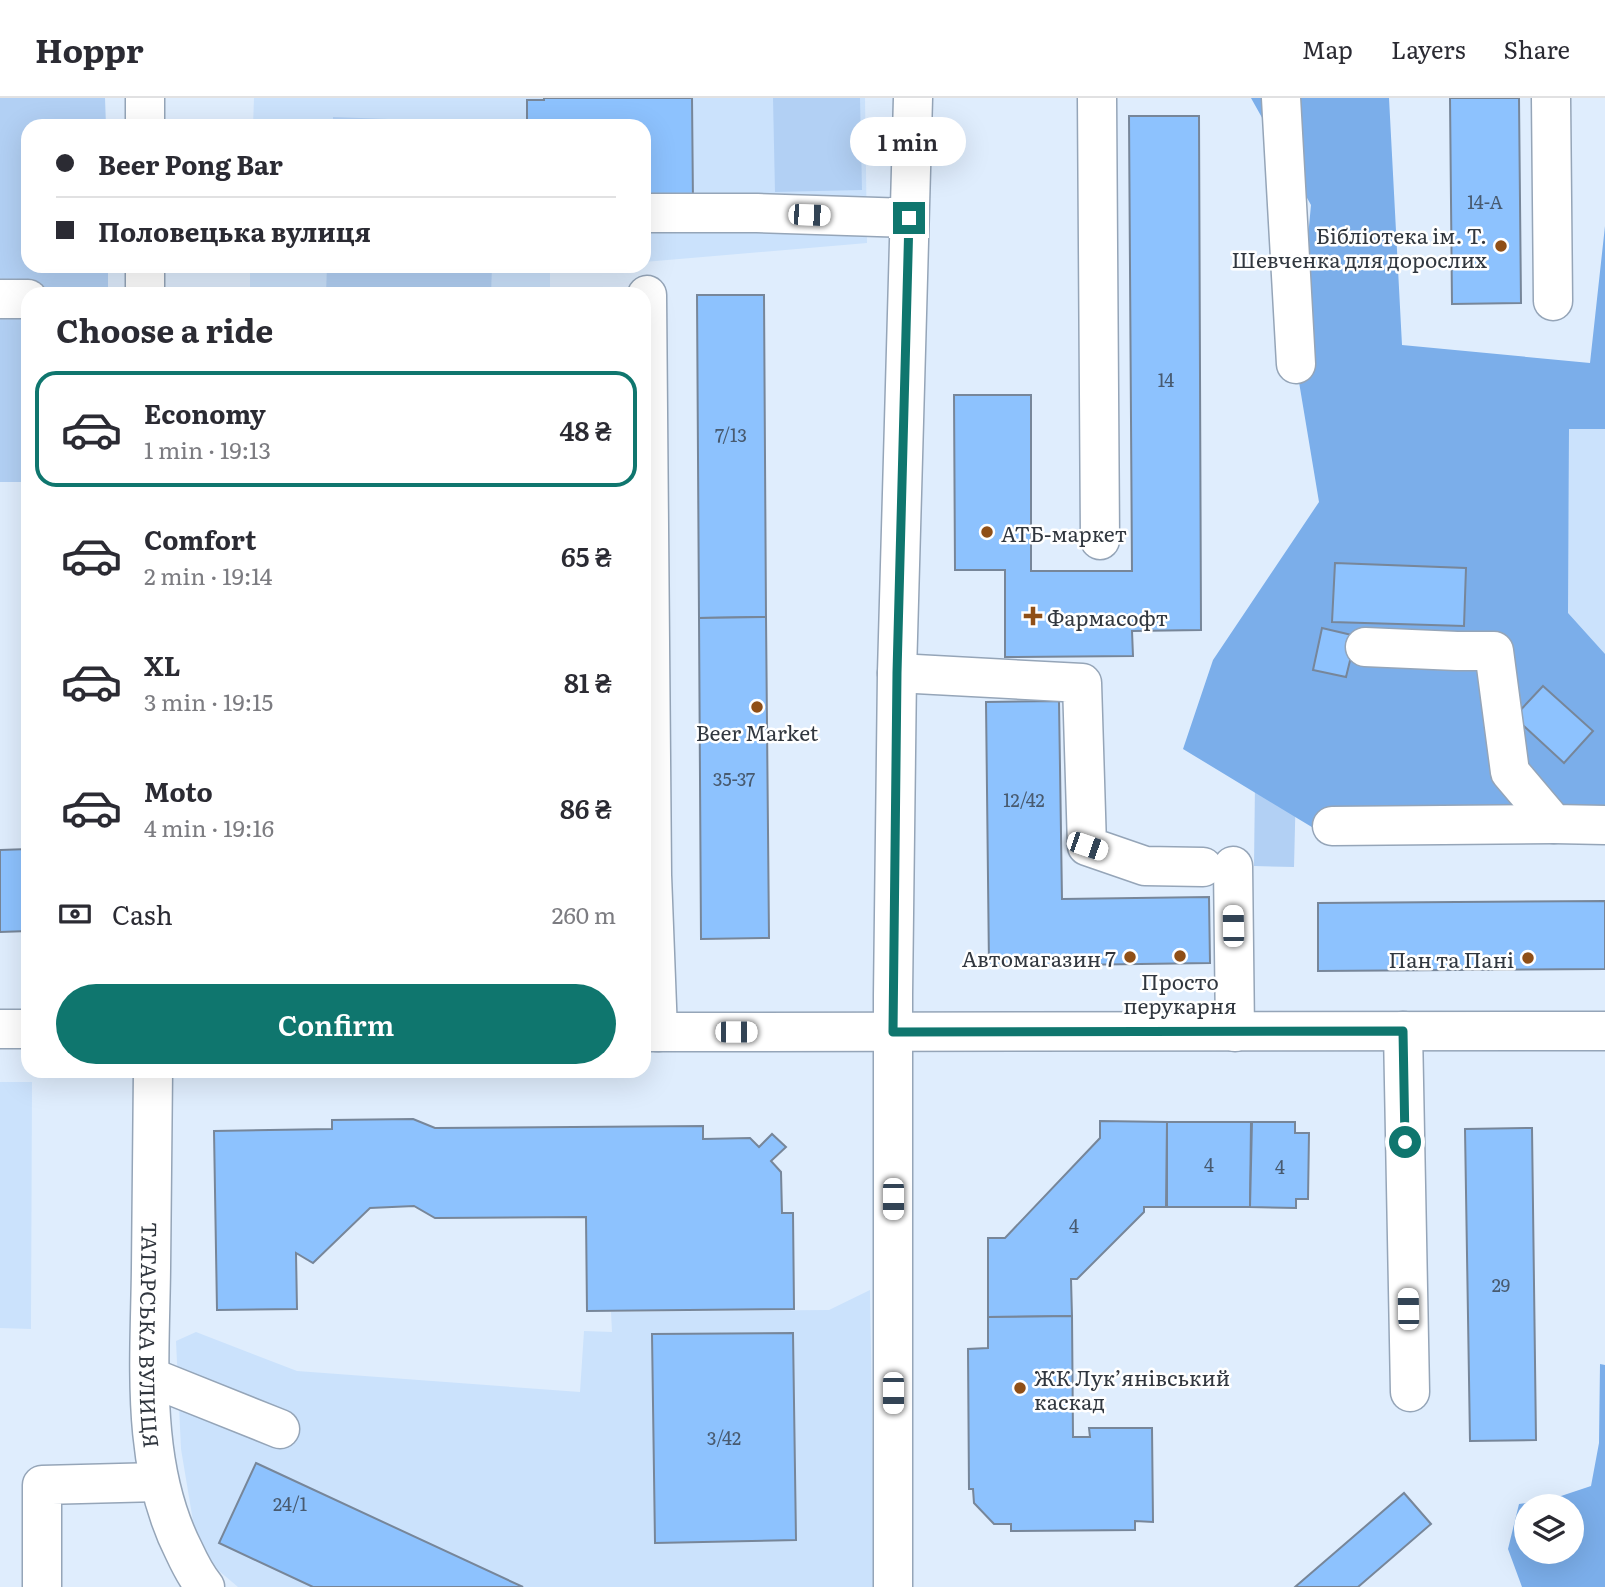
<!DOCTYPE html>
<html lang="en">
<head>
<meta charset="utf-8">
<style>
	:root { --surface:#fff; --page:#f2f2f3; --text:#2b2b33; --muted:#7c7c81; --line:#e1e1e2; --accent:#0f766e }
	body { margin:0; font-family:Literata,serif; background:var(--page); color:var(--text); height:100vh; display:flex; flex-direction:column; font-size:26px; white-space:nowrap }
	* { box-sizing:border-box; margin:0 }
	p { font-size:23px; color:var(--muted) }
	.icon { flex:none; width:38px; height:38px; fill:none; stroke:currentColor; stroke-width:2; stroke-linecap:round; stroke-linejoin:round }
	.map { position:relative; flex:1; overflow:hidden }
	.sheet { position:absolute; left:21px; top:189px; width:630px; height:791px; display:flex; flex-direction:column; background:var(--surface); border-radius:21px; box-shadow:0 7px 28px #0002 }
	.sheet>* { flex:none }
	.guide { position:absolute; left:21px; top:21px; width:630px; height:154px; border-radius:21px; box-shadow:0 7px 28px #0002; display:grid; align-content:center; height:154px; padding:0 35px; background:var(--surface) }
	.buttons { position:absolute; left:1514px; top:1396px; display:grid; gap:14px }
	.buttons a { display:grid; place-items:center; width:70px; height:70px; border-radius:50%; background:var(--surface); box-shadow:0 7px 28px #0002; font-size:35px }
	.end { position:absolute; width:32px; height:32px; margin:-16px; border:9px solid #0f766e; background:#fff; box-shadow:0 0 0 4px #fff }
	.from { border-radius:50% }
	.bubble { position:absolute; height:49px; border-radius:24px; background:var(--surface); box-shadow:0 7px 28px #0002; font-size:23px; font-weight:600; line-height:49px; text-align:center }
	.car { position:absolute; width:21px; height:42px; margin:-21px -10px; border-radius:9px; box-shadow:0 0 5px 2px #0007; background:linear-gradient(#fff 24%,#345 0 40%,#fff 0 76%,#345 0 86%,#fff 0) }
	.guide b { display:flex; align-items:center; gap:24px; height:66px; font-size:26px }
	.guide b+b { border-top:2px solid var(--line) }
	.guide i { width:18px; height:18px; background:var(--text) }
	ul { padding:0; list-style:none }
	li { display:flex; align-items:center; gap:21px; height:116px; margin:0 14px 10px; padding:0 21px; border:4px solid transparent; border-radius:21px }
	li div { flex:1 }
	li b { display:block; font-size:26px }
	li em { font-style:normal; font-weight:600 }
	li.current { border-color:var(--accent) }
	li>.icon { width:63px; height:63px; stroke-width:1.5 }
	h2 { padding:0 35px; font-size:32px; line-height:84px }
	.pay { display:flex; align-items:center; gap:18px; height:77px; padding:0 35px; font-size:26px }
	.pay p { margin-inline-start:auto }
	.cta { display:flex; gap:14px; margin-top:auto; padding:14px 35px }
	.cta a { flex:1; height:80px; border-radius:42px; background:var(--accent); color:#fff; font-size:28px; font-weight:600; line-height:80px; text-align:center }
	header { display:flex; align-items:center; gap:42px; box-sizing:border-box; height:98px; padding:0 35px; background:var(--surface); border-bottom:2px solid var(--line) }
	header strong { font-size:33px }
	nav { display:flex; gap:38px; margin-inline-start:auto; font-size:24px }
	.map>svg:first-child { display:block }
	.built { fill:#cbe2fc }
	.green { fill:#b2d0f4 }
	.forest { fill:#7baeea; fill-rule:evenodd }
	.building { fill:#8dc2fe; stroke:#778699; stroke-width:2 }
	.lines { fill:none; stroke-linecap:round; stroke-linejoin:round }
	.minor-casing { stroke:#95a5b8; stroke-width:41 }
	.minor { stroke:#fff; stroke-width:38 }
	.route { stroke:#0f766e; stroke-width:9 }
	.poi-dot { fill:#8f4f17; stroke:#fff; stroke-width:2.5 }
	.labels { text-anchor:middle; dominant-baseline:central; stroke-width:5; stroke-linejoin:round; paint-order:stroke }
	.number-label { font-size:18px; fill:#485a6f }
	.poi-label { font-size:21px; fill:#31373f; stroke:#fff; text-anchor:end }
	.street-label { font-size:21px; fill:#31373f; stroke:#fff }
</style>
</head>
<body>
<header>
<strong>Hoppr</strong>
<nav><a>Map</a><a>Layers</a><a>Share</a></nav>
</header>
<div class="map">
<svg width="1605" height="1489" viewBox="0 0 1605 1489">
	<rect width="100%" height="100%" fill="#dfedfd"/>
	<g class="built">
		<path d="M 254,0 L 865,0 L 867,145 L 644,164 L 644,28 L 253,28 Z"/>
		<path d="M 250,168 L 591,168 L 550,171 L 550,196 L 250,196 Z"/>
		<path d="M 1569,330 L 1605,331 L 1605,610 L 1567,576 Z"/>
		<path d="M 0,984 L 32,984 L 31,1231 L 0,1230 Z"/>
		<path d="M 870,1192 L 875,1489 L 238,1489 L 212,1467 L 194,1429 L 181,1351 L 176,1243 L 196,1234 L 297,1273 L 580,1294 L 584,1233 L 612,1234 L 611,1214 L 829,1212 Z"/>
	</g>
	<g class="green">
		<path d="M 0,0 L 105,0 L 106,28 L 28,28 L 28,168 L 108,168 L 108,196 L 28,196 L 28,384 L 0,384 Z"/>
		<path d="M 773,0 L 860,0 L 862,92 L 775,94 Z"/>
		<path d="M 333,19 L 498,25 L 497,28 L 333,28 Z"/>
		<path d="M 327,168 L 492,168 L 491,196 L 326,196 Z"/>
		<path d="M 1255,686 L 1296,688 L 1294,769 L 1254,768 Z"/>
	</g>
	<g class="forest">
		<path d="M 1251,0 L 1389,0 L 1402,247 L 1590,265 L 1605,128 L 1605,331 L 1569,331 L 1568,515 L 1605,556 L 1605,741 L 1330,740 L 1183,651 L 1213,562 L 1319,404 L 1296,266 L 1311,107 Z"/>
		<path d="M 1600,1266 L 1605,1267 L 1605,1489 L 1522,1489 L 1508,1451 L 1519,1406 L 1552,1401 L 1591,1388 L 1599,1345 ZM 1526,1409 L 1572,1409 L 1572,1454 L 1526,1454 Z"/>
	</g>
	<g class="building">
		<path d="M 544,0 L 692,0 L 693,105 L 644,105 L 644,28 L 527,28 L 527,2 L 544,2 Z"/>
		<path d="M 1450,0 L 1519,0 L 1521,205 L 1452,206 Z"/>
		<path d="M 1129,18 L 1199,18 L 1201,532 L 1132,533 L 1133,558 L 1005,559 L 1005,472 L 955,472 L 954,297 L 1031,297 L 1031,473 L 1132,473 Z"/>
		<path d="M 697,197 L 764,197 L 766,519 L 699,520 Z"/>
		<path d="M 1335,465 L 1466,470 L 1464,528 L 1332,524 Z"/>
		<path d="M 766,519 L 769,840 L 701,841 L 699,520 Z"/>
		<path d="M 1322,530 L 1356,538 L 1346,579 L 1313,572 Z"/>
		<path d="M 1543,588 L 1593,633 L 1564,665 L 1514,619 Z"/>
		<path d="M 1059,603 L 1062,801 L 1209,799 L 1210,865 L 989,868 L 986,604 Z"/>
		<path d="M 28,751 L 28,833 L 0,834 L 0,752 Z"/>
		<path d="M 1605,803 L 1605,871 L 1318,873 L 1318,805 Z"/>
		<path d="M 413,1021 L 435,1030 L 703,1028 L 703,1041 L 750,1040 L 759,1049 L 772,1036 L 786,1049 L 771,1063 L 781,1074 L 782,1115 L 793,1115 L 794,1211 L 587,1213 L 586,1119 L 435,1120 L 414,1108 L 370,1110 L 313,1165 L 296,1155 L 297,1211 L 217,1212 L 214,1033 L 332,1031 L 332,1022 Z"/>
		<path d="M 1100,1023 L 1167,1024 L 1166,1109 L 1144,1109 L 1144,1114 L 1077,1181 L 1071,1181 L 1072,1218 L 988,1219 L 988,1140 L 1005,1140 L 1100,1040 Z"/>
		<path d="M 1167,1024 L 1251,1024 L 1250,1109 L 1167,1109 Z"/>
		<path d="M 1252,1024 L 1295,1024 L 1295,1035 L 1309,1035 L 1308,1101 L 1296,1101 L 1296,1110 L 1250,1109 Z"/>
		<path d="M 1532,1030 L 1536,1342 L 1470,1343 L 1465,1031 Z"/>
		<path d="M 1072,1218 L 1073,1339 L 1090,1339 L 1089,1330 L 1152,1330 L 1153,1424 L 1135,1423 L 1135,1432 L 1011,1433 L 1011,1426 L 994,1426 L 974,1405 L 973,1391 L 969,1391 L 968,1251 L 988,1250 L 988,1219 Z"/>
		<path d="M 793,1235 L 796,1442 L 655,1445 L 652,1236 Z"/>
		<path d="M 256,1365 L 523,1489 L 313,1489 L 219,1445 Z"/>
		<path d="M 1404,1395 L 1431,1426 L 1358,1489 L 1295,1489 Z"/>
	</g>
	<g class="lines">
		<g class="minor-casing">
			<g id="minor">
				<path d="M 145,0 L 145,28"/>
				<path d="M 1097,0 L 1100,442"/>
				<path d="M 1281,0 L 1296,266"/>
				<path d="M 1551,0 L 1553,203"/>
				<path d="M 644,115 L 757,115 L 909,120"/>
				<path d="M 145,168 L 145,196"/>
				<path d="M 647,197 L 652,777 L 658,934"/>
				<path d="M 0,201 L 28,201"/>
				<path d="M 1365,549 L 1457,553 L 1494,553 L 1510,674 L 1554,726 L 1605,727"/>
				<path d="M 897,575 L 1082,585 L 1087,748 L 1145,768 L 1203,769"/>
				<path d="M 1332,728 L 1554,726"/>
				<path d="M 1233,768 L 1235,934"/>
				<path d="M 0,931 L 28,931"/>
				<path d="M 1403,933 L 1410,1294"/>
				<path d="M 644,934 L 1605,933"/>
				<path id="s1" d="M 153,973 C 152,1039 152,1104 151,1170 C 150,1264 140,1367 184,1453 C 190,1466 196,1478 205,1489"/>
				<path d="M 150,1279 L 280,1331"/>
				<path d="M 42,1489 L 42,1387 L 159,1384"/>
				<path d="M 893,1489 L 893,897 L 897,575 L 913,0"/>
			</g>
		</g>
		<use href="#minor" class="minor"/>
	</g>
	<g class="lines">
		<path class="route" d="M 909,120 L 897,575 L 893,934 L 1403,933 L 1405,1044"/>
	</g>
	<g class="poi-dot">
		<circle cx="1501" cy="148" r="7"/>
		<circle cx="987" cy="434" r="7"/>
		<path d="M1029.5 507.5h7v7h7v7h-7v7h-7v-7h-7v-7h7z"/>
		<circle cx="757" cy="609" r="7"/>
		<circle cx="1180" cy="858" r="7"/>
		<circle cx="1130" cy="859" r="7"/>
		<circle cx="1528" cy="860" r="7"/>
		<circle cx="1020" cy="1290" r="7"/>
	</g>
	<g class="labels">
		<g class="number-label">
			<text x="1485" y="103">14-А</text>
			<text x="1166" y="281">14</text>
			<text x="731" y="336">7/13</text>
			<text x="734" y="680">35-37</text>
			<text x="1024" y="701">12/42</text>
			<text x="1209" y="1066">4</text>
			<text x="1280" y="1068">4</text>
			<text x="1074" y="1127">4</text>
			<text x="1501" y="1186">29</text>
			<text x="724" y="1339">3/42</text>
			<text x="290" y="1405">24/1</text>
		</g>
		<g class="poi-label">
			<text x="1487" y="136">Бібліотека ім. Т.<tspan x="1487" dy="24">Шевченка для дорослих</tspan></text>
			<text x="1001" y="434" text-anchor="start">АТБ-маркет</text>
			<text x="1047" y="518" text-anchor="start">Фармасофт</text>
			<text x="757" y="633" text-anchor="middle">Beer Market</text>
			<text x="1116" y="859">Автомагазин 7</text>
			<text x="1514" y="860">Пан та Пані</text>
			<text x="1180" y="882" text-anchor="middle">Просто<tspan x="1180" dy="24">перукарня</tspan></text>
			<text x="1034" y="1278" text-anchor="start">ЖК Лук’янівський<tspan x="1034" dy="24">каскад</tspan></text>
		</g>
		<g class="street-label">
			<text stroke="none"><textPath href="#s1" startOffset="264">ТАТАРСЬКА ВУЛИЦЯ</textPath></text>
		</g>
	</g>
</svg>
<div class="buttons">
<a><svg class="icon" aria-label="layers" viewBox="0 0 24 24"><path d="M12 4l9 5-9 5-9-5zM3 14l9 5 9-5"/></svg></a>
</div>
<i class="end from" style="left:1405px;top:1044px"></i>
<i class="end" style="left:909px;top:120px"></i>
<div class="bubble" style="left:850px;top:19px;width:116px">1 min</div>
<i class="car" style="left:809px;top:117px;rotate:92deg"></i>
<i class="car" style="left:1087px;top:748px;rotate:109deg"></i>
<i class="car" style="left:1233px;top:828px;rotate:359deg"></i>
<i class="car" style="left:736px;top:934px;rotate:90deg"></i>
<i class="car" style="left:893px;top:1101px;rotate:180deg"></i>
<i class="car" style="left:1408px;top:1211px;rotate:359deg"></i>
<i class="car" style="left:893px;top:1295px;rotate:180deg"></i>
<div class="guide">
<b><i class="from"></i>Beer Pong Bar</b>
<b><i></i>Половецька вулиця</b>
</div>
<section class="sheet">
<h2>Choose a ride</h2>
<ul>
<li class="current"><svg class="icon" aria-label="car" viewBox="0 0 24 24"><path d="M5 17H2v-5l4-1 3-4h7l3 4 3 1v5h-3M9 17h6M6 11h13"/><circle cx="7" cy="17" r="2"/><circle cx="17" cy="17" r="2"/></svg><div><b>Economy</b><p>1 min · 19:13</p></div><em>48 ₴</em></li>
<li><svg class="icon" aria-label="car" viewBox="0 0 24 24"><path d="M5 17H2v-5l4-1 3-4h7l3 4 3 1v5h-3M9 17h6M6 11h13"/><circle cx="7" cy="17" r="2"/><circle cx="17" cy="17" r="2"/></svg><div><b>Comfort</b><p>2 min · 19:14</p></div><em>65 ₴</em></li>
<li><svg class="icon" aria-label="car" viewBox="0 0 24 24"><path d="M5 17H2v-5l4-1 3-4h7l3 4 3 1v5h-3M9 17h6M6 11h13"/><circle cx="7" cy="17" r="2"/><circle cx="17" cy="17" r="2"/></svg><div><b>XL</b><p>3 min · 19:15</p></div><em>81 ₴</em></li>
<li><svg class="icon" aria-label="car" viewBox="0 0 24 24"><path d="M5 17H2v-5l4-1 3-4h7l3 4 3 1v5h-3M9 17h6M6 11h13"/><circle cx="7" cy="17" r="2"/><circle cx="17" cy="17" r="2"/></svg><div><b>Moto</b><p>4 min · 19:16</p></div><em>86 ₴</em></li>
</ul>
<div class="pay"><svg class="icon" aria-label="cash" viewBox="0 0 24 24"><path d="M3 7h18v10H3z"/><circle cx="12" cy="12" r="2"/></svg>Cash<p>260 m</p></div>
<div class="cta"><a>Confirm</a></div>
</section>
</div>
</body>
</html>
